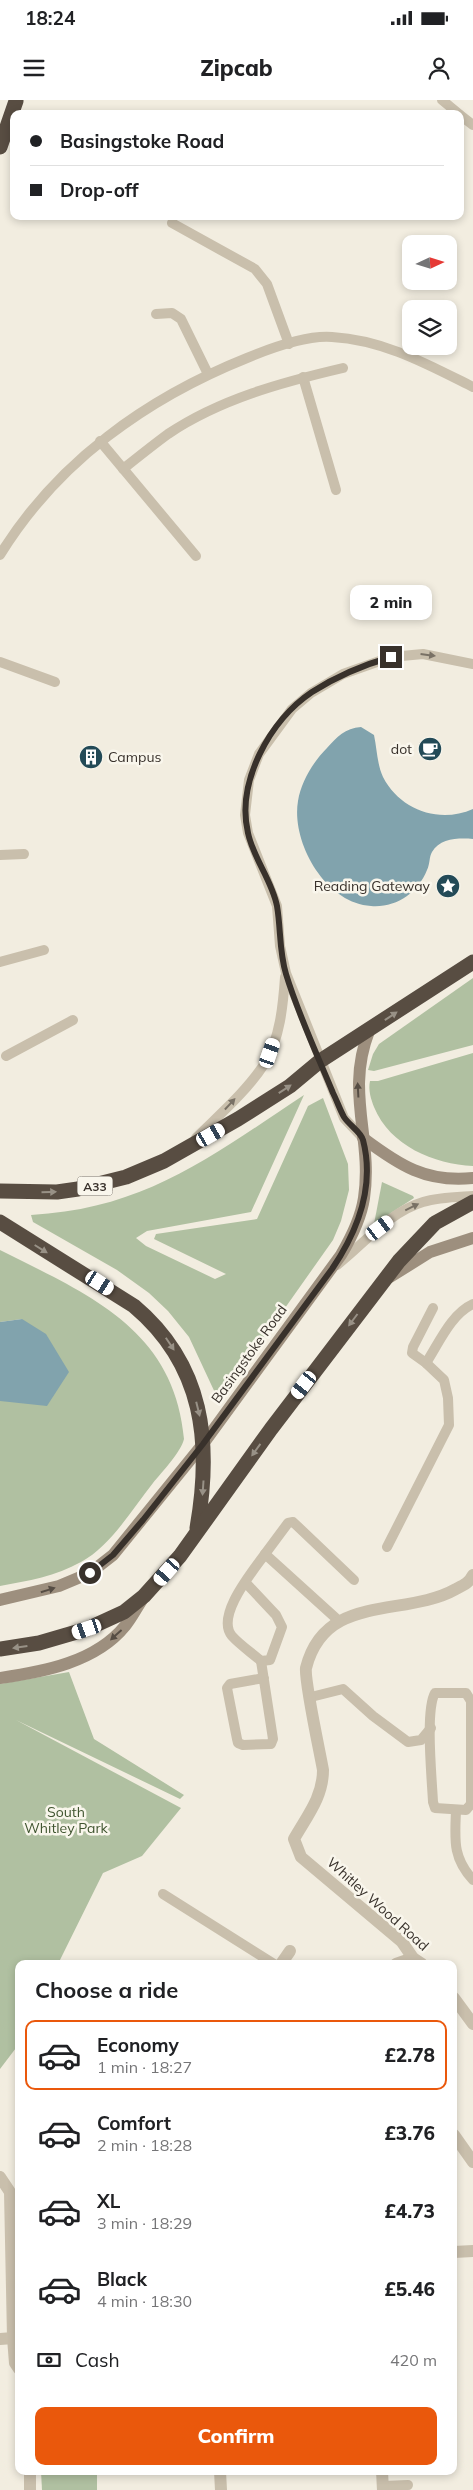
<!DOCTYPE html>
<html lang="en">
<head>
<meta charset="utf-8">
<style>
	:root { --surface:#fff; --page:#f6f6f6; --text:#202124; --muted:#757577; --line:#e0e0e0; --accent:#ea580c }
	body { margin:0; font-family:Mulish,sans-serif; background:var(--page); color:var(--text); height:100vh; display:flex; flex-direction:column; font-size:19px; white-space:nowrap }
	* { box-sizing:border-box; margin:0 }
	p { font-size:16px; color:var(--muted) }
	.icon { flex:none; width:28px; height:28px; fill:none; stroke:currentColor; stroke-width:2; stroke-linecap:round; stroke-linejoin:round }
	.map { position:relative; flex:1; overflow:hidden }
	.panel { position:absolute; left:15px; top:1860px; width:442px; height:515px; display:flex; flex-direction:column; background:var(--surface); border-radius:10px; box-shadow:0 2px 8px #0003 }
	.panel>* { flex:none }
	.hud { position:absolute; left:10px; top:10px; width:454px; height:110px; border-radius:10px; box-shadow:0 2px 8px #0003; display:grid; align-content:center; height:110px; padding:0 20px; background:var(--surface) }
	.needle { width:32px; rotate:86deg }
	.tools { position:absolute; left:402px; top:135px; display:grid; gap:10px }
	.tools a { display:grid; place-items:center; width:55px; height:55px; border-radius:10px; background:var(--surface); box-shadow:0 2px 8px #0003; font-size:25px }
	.end { position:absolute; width:22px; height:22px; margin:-11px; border:6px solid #38312b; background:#fff; box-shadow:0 0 0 2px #fff }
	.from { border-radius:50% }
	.bubble { position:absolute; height:35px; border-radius:10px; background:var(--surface); box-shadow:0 2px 8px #0003; font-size:16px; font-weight:800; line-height:35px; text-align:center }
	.car { position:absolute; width:15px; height:30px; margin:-15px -8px; border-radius:6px; box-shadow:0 0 4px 1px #0007; background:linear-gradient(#fff 24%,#345 0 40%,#fff 0 76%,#345 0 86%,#fff 0) }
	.hud b { display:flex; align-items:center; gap:18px; height:48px; font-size:19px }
	.hud b+b { border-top:1px solid var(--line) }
	.hud i { width:12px; height:12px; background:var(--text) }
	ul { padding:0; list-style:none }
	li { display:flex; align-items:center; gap:15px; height:70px; margin:0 10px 8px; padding:0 10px; border:2px solid transparent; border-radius:10px }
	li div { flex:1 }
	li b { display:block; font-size:19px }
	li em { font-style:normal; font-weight:800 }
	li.active { border-color:var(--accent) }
	li>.icon { width:45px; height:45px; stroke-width:1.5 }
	h2 { padding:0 20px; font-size:22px; line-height:60px }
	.pay { display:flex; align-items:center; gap:12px; height:55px; padding:0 20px; font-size:19px }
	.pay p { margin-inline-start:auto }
	.button { display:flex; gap:10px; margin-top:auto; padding:10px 20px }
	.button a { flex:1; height:58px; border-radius:10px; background:var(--accent); color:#fff; font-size:20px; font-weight:800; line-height:58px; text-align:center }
	.status { display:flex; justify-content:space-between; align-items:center; height:35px; padding:0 25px; background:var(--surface); direction:ltr }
	.status svg { height:14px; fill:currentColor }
	header { display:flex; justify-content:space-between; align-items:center; height:65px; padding:0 20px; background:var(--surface); font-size:22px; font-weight:800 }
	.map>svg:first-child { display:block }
	.green { fill:#b0c0a1 }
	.water { fill:#81a3ad }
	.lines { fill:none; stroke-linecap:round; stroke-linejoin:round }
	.lane { stroke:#c9bfac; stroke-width:10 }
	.street { stroke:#c9bfac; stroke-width:12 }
	.secondary { stroke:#9d8f7e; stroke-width:12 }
	.highway { stroke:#584d42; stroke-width:15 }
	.oneway { fill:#797165 }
	.oneway2 { fill:#989186 }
	.oneway3 { fill:#564d44 }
	.route { stroke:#38312b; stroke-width:6 }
	.labels { text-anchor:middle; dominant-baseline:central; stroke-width:5; stroke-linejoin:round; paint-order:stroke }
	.shield { fill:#f9f6ec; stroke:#726c65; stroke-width:1 }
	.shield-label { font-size:12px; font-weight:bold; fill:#38312b }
	.poi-label { font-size:14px; fill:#38312b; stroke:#f9f6ec; text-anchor:end }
	.street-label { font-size:14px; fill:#38312b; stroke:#f9f6ec }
	.park-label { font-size:14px; fill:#405530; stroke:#f9f6ec }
</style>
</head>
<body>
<div class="status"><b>18:24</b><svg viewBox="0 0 49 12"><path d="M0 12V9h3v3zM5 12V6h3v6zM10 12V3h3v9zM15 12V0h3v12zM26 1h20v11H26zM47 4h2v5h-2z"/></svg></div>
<header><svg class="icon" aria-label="menu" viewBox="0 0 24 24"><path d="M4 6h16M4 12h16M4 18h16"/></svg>Zipcab<svg class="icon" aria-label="person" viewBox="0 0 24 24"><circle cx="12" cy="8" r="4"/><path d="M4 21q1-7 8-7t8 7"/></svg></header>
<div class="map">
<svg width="473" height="2390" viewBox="0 0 473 2390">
	<rect width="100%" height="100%" fill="#f2ede0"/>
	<g class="green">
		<path d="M 473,878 L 473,945 L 374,971 L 368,970 L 373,954 L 379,944 Z"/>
		<path d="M 473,953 L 473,1066 C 434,1064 390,1046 374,1007 C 371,999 368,990 370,981 L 378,981 Z"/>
		<path d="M 304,995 L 251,1112 L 147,1131 L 136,1138 L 146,1146 L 215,1179 L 226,1174 L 154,1139 L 156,1134 L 257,1119 L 308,1006 L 323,998 L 348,1064 L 349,1090 L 341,1121 L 333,1140 L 273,1225 L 217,1297 L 189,1237 L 168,1211 L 149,1193 L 117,1170 L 33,1122 L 31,1115 C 146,1109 213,1055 304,995 Z"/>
		<path d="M 382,1082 L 413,1096 L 414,1098 L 374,1124 Z"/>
		<path d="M 0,1150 C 87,1194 174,1228 184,1339 C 181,1352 162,1372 153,1383 C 132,1409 111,1446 81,1462 C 56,1476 28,1481 0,1486 L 0,1301 L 5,1300 L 22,1219 L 0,1222 Z"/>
		<path d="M 69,1572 L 94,1639 L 184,1695 L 180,1699 L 16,1620 L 181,1708 L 142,1756 L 103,1773 L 58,1864 L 19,1864 L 19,1944 L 0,1969 L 0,1584 Z"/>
		<path d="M 41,2371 L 97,2371 L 97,2390 L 42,2390 Z"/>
	</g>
	<g class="water">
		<path d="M 361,627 L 374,635 C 377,649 377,664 383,677 C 400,710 439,724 473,709 L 473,739 C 459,738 440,738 432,752 C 429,757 430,764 427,770 C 418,793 396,808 371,806 C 325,803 291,742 298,701 C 301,682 313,662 327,648 C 337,637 345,628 361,627 Z"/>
		<path d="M 22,1219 L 46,1234 L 69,1272 L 47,1306 L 0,1301 L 0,1222 Z"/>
	</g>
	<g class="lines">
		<g class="lane">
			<path d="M 442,0 L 459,14"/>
			<path d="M 460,15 L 473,25"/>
			<path d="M 172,123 L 255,169 L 267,184 L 289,244"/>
			<path d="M 156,214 L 172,213 L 181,219 L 208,274"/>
			<path d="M 303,277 L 336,390"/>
			<path d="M 100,341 L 196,456"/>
			<path d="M 123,369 C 138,357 153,345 168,334 C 220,299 283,282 343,268"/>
			<path d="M 0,455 C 57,362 147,298 247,258 C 271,248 306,235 332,237 C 384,240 427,264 473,287"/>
			<path d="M 0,562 L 55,582"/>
			<path d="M 0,755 L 24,754"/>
			<path d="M 0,862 L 44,850"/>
			<path d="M 6,956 L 73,920"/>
			<path d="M 196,1038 C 219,1015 247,991 265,963 C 280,938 283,906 285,877"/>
			<path d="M 363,1038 L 344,1018 L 286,873 L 280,846 L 277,806 L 248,733 L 245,715 L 249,680 L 259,654 L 292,609 L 311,593 L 343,574 L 391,557 L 423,554 L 473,564"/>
			<path d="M 337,1165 C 364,1144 389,1112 423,1102 C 439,1097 457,1097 473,1096"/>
			<path d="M 426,1263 C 439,1243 451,1214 473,1204"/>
			<path d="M 387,1447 L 449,1325 L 448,1298 L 444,1280 L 426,1263 L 412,1253 L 413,1247 L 433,1208"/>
			<path d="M 265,1454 L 288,1423 L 293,1422 L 354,1480"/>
			<path d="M 245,1482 L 276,1515 L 282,1527 L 270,1560 L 261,1561 C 252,1553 240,1545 232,1536 C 215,1516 253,1471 265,1454 L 339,1521"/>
			<path d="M 261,1561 L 273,1639 L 271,1644 L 243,1645 L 238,1643 L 237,1639 L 227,1588 L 230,1584 L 264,1578"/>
			<path d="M 435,1593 L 466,1593 L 471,1601 L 471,1704 L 466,1710 L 435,1708 L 433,1702 C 432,1680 425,1610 435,1593 Z"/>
			<path d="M 311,1597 L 343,1589 L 373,1616 L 408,1642 L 421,1640 L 431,1628"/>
			<path d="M 456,1710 C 455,1739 452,1757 473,1780"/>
			<path d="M 163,1794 L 274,1864"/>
			<path d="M 383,2386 L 408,2385"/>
		</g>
		<g class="street">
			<path d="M 281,1864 L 290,1851"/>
			<path d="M 396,1864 L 413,1858"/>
			<path d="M 422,1864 L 413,1858 L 402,1842 L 301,1757 L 294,1739 C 307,1716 323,1697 323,1670 C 320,1653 304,1579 306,1568 C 325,1492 405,1518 456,1489 C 464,1485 469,1483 473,1475"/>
			<path d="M 454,1898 L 473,1924"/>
			<path d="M 454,2035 L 473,2062"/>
			<path d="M 0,2077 L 10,2092 L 13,2238 L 15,2263 L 19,2269"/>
			<path d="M 454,2152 L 473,2151"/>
			<path d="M 0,2239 L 13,2238"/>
			<path d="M 220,2371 L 221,2390"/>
			<path d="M 382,2371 L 383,2390"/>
			<path d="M 30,2390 L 30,2371"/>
		</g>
		<g class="secondary">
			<path d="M 363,1038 C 399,1065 426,1083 473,1078"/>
			<path d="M 390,1177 L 430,1152 L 473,1138"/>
			<path d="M 0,1500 L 59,1486 L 90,1473 L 113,1455 L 203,1344 L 341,1155 C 351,1138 361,1118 364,1098 C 373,1038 345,993 369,931"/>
			<path d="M 0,1578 C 43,1572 96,1562 125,1526 C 131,1519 136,1509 142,1500"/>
		</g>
		<g class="highway">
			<path d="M 0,47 L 16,1"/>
			<path d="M 0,1091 L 57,1092 L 78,1089 L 126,1077 L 164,1061 L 238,1019 L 290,986 L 320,961 L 473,862"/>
			<path d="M 0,1122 L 134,1206 C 204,1265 212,1343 197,1428"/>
			<path d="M 0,1549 L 39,1543 L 87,1529 L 124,1512 L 144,1496 L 180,1456 L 271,1329 L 399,1161 L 435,1123 L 473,1102"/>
		</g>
	</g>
	<defs><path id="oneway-solid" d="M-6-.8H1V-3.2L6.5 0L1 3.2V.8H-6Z" transform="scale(1.25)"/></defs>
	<g class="oneway">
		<use href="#oneway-solid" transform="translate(428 555) rotate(7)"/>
		<use href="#oneway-solid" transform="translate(230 1004) rotate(-47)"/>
		<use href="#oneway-solid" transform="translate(412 1107) rotate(-26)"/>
	</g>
	<g class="oneway2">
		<use href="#oneway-solid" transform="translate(391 916) rotate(-34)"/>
		<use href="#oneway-solid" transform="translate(285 989) rotate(-33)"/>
		<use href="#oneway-solid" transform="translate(49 1092) rotate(-2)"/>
		<use href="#oneway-solid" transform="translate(41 1149) rotate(32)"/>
		<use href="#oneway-solid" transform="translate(353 1220) rotate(127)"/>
		<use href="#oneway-solid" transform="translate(170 1244) rotate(56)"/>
		<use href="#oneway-solid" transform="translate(198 1309) rotate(76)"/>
		<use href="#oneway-solid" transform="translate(256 1350) rotate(126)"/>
		<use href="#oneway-solid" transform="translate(203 1388) rotate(94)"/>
		<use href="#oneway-solid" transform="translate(20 1547) rotate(172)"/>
	</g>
	<g class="oneway3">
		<use href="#oneway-solid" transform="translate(358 990) rotate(-93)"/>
		<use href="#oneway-solid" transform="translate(48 1490) rotate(-17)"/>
		<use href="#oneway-solid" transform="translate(116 1535) rotate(138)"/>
	</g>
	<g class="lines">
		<path class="route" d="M 90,1473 L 113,1455 L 143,1420 L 203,1344 L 332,1169 C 357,1132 375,1086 363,1040 C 361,1032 349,1025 344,1017 C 340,1010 337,1001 333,993 C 317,954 298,914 286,874 C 279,851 281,829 277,806 C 272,780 253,758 248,733 C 236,682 270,620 312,592 C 337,576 363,565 391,557"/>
	</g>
	<defs>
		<g id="cafe-disc" transform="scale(1.25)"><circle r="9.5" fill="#234a57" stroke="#f9f6ec"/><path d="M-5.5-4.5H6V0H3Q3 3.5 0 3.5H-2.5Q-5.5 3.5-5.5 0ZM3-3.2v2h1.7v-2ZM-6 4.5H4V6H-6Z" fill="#fff"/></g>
		<g id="building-disc" transform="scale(1.25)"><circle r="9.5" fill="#234a57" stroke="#f9f6ec"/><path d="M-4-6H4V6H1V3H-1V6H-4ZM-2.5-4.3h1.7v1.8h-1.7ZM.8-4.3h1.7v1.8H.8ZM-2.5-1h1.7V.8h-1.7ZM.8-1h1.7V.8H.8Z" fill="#fff"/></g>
		<g id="sight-disc" transform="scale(1.25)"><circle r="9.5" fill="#234a57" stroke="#f9f6ec"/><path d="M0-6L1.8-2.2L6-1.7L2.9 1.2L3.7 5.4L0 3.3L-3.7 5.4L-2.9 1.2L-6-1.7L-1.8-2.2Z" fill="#fff"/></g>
	</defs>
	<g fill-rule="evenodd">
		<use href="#cafe-disc" x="430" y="649"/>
		<use href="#building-disc" x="91" y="657"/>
		<use href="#sight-disc" x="448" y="786"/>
	</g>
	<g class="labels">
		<rect class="shield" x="77.5" y="1076.5" width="35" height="19" rx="4"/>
		<g class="shield-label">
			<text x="95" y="1086">A33</text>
		</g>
		<g class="poi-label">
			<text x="412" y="649">dot</text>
			<text x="108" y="657" text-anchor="start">Campus</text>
			<text x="430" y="786">Reading Gateway</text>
		</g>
		<g class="street-label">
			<text transform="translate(249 1254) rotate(-54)">Basingstoke Road</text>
			<text transform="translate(378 1804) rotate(42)">Whitley Wood Road</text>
		</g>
		<g class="park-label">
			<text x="66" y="1712">South<tspan x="66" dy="16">Whitley Park</tspan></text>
		</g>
	</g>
</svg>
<div class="tools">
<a><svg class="needle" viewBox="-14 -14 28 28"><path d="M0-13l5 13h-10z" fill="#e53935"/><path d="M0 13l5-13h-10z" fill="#757577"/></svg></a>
<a><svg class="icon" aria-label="layers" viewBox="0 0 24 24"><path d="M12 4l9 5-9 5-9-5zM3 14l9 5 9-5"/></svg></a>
</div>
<i class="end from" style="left:90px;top:1473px"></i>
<i class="end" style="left:391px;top:557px"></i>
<div class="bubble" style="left:350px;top:485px;width:82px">2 min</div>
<i class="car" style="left:270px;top:953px;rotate:19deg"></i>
<i class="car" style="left:211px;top:1035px;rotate:60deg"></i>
<i class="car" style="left:380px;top:1128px;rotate:53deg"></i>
<i class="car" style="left:100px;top:1183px;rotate:123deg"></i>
<i class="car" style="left:304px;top:1285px;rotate:217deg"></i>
<i class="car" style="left:167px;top:1472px;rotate:221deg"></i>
<i class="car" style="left:87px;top:1529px;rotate:251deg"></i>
<div class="hud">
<b><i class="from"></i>Basingstoke Road</b>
<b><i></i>Drop-off</b>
</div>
<section class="panel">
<h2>Choose a ride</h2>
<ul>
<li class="active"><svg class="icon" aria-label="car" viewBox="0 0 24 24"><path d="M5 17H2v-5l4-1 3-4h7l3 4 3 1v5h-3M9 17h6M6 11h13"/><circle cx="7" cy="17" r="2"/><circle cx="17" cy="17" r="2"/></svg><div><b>Economy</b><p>1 min · 18:27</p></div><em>£2.78</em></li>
<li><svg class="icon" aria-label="car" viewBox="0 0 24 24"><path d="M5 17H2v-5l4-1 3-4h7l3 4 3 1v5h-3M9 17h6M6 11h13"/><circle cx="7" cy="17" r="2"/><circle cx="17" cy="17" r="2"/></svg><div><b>Comfort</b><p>2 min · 18:28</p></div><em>£3.76</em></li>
<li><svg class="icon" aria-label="car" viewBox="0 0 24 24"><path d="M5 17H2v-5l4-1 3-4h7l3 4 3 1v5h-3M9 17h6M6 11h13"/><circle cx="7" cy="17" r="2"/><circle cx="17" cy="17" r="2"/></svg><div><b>XL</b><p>3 min · 18:29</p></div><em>£4.73</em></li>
<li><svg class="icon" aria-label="car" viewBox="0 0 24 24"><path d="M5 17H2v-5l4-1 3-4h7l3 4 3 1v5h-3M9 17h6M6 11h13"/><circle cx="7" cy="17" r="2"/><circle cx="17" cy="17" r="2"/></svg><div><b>Black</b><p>4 min · 18:30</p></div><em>£5.46</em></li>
</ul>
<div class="pay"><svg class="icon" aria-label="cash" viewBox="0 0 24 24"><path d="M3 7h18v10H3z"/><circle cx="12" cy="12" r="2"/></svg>Cash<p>420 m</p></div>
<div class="button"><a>Confirm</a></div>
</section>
</div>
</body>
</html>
